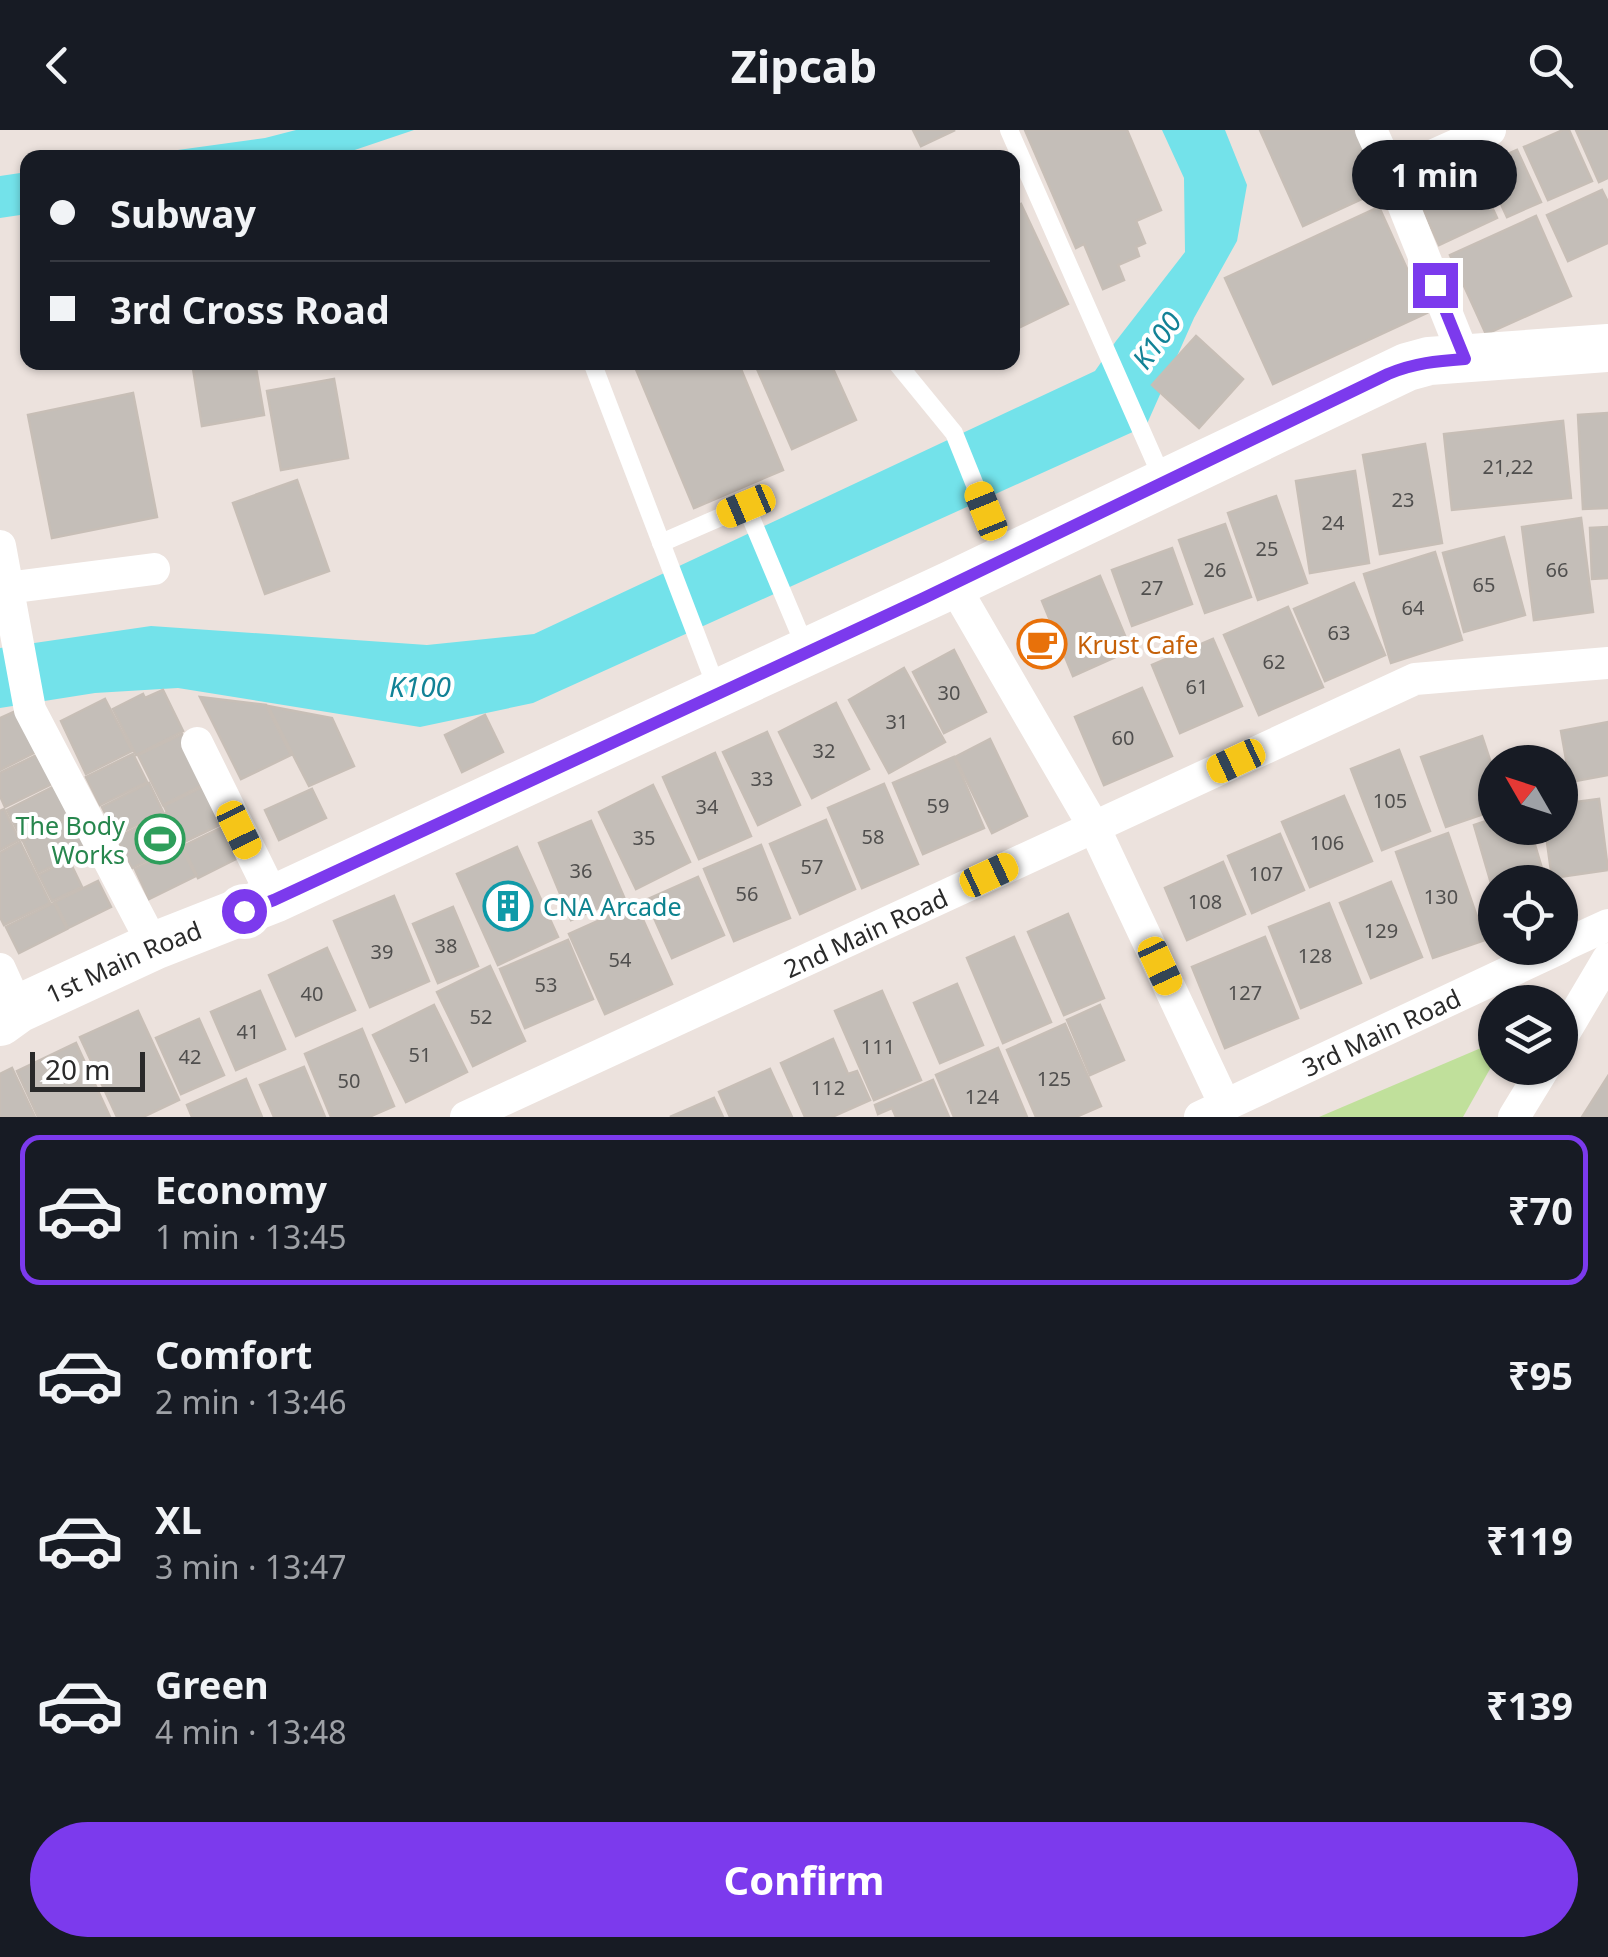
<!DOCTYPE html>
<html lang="en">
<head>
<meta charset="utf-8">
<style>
	:root { --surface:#171b24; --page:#20242c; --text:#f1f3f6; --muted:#9ea1a6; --line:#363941; --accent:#7c3aed }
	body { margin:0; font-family:"Noto Sans",sans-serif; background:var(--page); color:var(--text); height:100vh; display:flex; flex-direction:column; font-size:38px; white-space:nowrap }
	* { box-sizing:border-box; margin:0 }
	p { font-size:32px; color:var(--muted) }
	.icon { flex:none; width:55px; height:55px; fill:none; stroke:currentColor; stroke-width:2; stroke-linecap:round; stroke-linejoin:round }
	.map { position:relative; height:987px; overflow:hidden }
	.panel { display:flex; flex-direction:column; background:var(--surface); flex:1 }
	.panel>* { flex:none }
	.hud { position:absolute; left:20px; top:20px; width:1000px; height:220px; border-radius:20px; box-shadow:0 2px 8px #0004; display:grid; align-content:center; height:220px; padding:0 30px; background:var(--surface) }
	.needle { width:65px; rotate:309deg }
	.controls { position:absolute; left:1478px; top:615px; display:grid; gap:20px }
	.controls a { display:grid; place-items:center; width:100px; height:100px; border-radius:50%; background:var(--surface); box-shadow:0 2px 8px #0004; font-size:50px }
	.scale { position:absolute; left:30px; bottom:25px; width:115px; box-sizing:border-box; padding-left:10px; border:5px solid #2a2a2a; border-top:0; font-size:28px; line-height:35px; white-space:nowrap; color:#2a2a2a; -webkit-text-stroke:8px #fff; paint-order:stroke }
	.end { position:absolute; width:45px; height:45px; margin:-22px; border:12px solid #7c3aed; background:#fff; box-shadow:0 0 0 5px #fff }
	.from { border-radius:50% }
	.bubble { position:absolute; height:70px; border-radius:35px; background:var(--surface); box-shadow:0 2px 8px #0004; font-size:32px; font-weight:700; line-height:70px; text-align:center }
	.car { position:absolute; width:30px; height:60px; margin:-30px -15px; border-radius:12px; box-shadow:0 0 8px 2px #0007; background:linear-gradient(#f5c518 24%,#345 0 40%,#f5c518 0 76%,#345 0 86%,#f5c518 0) }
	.hud b { display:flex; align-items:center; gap:35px; height:95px; font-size:38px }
	.hud b+b { border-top:2px solid var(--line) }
	.hud i { width:25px; height:25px; background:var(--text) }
	ul { padding:18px 0 0; list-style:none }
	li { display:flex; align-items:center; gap:30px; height:150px; margin:0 20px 15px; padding:0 10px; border:5px solid transparent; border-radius:20px }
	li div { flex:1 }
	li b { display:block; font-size:38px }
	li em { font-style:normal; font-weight:700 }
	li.on { border-color:var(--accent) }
	li>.icon { width:90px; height:90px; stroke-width:1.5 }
	.cta { display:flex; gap:20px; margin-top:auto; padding:20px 30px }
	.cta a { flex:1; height:115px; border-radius:60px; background:var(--accent); color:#fff; font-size:40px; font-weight:700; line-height:115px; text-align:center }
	header { display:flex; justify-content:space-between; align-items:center; height:130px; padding:0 30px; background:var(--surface); font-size:45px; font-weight:700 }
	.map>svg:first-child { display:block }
	.green { fill:#c0e09b }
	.water { fill:#73e2ea }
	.building { fill:#c4beb8; stroke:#c7beb6; stroke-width:2.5 }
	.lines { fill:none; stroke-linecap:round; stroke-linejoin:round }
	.lane { stroke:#fff; stroke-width:18 }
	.street { stroke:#fff; stroke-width:32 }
	.secondary { stroke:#fff; stroke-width:48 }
	.route { stroke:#7c3aed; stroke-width:12 }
	.labels { text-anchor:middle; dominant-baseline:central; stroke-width:8; stroke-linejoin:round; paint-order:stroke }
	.number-label { font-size:20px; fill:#504f4e }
	.food-label { font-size:25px; fill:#c56008; stroke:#fff; text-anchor:start }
	.leisure-label { font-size:25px; fill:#27864d; stroke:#fff; text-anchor:end }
	.culture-label { font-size:25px; fill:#0d838f; stroke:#fff; text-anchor:start }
	.street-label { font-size:25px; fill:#2a2a2a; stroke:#fff }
	.water-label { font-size:28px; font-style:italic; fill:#128296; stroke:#fff }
</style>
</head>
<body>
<header><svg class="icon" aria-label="back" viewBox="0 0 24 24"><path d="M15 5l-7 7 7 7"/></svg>Zipcab<svg class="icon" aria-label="search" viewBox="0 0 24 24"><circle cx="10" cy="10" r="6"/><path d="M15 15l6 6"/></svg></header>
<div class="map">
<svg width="1608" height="987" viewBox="0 0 1608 987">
	<rect width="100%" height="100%" fill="#ece2dd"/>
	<path class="green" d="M 1495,912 L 1495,930 L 1463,987 L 1319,987 Z"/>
	<g class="water">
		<path d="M 296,0 L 414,0 L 334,27 L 127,27 L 265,8 Z"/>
		<path d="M 1162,0 L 1225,0 L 1247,55 L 1237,111 L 1194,188 L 1146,296 L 533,573 L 420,597 L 178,558 L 95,563 L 0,578 L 0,518 L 151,496 L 427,515 L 534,504 L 1095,241 L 1116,211 L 1185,122 L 1184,48 Z"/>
		<path d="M 27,42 L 27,84 L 0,88 L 0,46 Z"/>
	</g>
	<g class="building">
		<path d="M 913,0 L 955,0 L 921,16 Z"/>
		<path d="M 1025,0 L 1127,0 L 1161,80 L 1136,91 L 1145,113 L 1136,117 L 1139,126 L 1118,135 L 1124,150 L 1103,159 L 1084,114 L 1076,118 Z"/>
		<path d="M 1260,0 L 1360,0 L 1386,58 L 1303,96 Z"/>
		<path d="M 1563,0 L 1569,0 L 1592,51 L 1548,70 L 1524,17 Z"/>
		<path d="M 1576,0 L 1608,0 L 1608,48 L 1599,52 Z"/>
		<path d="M 1517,20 L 1541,72 L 1507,87 L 1483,35 Z"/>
		<path d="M 1474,38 L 1497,88 L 1439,115 L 1416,64 Z"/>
		<path d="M 1602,60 L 1608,72 L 1608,113 L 1568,131 L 1547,85 Z"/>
		<path d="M 1021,74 L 1068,174 L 1012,201 L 1012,78 Z"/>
		<path d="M 1379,77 L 1427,183 L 1273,254 L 1225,148 Z"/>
		<path d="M 1536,86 L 1571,166 L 1486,204 L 1450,125 Z"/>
		<path d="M 1196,206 L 1243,249 L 1199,298 L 1152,255 Z"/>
		<path d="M 192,232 L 255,232 L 264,285 L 202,296 Z"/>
		<path d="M 633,232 L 738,232 L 783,340 L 694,378 Z"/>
		<path d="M 754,232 L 830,232 L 856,290 L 792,319 Z"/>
		<path d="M 334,249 L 348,328 L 281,340 L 267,261 Z"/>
		<path d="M 133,263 L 157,387 L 52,408 L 28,285 Z"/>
		<path d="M 1608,283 L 1608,378 L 1583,379 L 1578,285 Z"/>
		<path d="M 1563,291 L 1571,368 L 1452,380 L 1444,304 Z"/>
		<path d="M 1425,314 L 1442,413 L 1380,424 L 1363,325 Z"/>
		<path d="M 1355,341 L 1369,433 L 1310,443 L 1296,351 Z"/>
		<path d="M 297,350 L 329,441 L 265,464 L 233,373 Z"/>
		<path d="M 1276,366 L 1307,453 L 1258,470 L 1228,383 Z"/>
		<path d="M 1581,388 L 1593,482 L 1534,490 L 1522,397 Z"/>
		<path d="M 1225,394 L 1251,467 L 1205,483 L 1179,410 Z"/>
		<path d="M 1608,397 L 1608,448 L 1592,449 L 1590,398 Z"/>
		<path d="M 1504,407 L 1525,485 L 1464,502 L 1443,423 Z"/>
		<path d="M 1172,418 L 1192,474 L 1132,496 L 1112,440 Z"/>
		<path d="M 1435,422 L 1462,510 L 1391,533 L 1364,444 Z"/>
		<path d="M 1100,446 L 1131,520 L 1073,546 L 1042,471 Z"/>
		<path d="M 1354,453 L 1385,525 L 1325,551 L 1294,479 Z"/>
		<path d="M 1288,477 L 1323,557 L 1259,585 L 1224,505 Z"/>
		<path d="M 1213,509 L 1242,576 L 1180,603 L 1152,535 Z"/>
		<path d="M 954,520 L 986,582 L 944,603 L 913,542 Z"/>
		<path d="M 904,538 L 945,612 L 889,643 L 849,570 Z"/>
		<path d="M 1142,558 L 1172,626 L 1104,655 L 1075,587 Z"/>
		<path d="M 163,560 L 183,601 L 136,625 L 113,579 L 143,564 L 145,568 Z"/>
		<path d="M 200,567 L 266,575 L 291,625 L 241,649 Z"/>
		<path d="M 105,569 L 132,621 L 86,644 L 61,591 Z"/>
		<path d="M 836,573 L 869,639 L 812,668 L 779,602 Z"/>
		<path d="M 268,576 L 332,588 L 354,636 L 309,656 Z"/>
		<path d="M 16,581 L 36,622 L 0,640 L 0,588 Z"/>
		<path d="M 485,585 L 503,622 L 462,642 L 445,605 Z"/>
		<path d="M 1608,592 L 1608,645 L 1570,652 L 1561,601 Z"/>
		<path d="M 767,602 L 800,675 L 758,695 L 723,622 Z"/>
		<path d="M 182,604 L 206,653 L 163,675 L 138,625 Z"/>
		<path d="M 1482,606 L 1495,645 L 1495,680 L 1446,697 L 1421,627 Z"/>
		<path d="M 990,609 L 1027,686 L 992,703 L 955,627 Z"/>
		<path d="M 1399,620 L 1430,701 L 1382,720 L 1351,639 Z"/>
		<path d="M 715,623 L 751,706 L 699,729 L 663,647 Z"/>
		<path d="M 39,624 L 54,653 L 5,677 L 0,666 L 0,643 Z"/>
		<path d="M 133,624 L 147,652 L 100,675 L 86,647 Z"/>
		<path d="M 954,627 L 984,698 L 923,724 L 893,653 Z"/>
		<path d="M 149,653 L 163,682 L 116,705 L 102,677 Z"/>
		<path d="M 884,654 L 918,734 L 862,758 L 828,678 Z"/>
		<path d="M 207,655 L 226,692 L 182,713 L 164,676 Z"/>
		<path d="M 653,655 L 690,732 L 636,759 L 599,682 Z"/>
		<path d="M 55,656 L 70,687 L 22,710 L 7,680 Z"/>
		<path d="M 312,659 L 326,688 L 279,710 L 265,680 Z"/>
		<path d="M 1344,666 L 1372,731 L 1310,757 L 1282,692 Z"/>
		<path d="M 1599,669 L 1608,740 L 1552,748 L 1545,698 L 1560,698 L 1560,674 Z"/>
		<path d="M 4,679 L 19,710 L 0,720 L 0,681 Z"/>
		<path d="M 166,683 L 181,714 L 132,738 L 116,708 Z"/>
		<path d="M 74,686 L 89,718 L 38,743 L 23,711 Z"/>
		<path d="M 1495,688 L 1495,698 L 1530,698 L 1546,752 L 1495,752 L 1495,767 L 1474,695 Z"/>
		<path d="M 826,690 L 855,759 L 800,784 L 770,714 Z"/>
		<path d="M 591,691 L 624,767 L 571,790 L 539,713 Z"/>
		<path d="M 229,694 L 244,725 L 198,748 L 183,716 Z"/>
		<path d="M 1448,703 L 1485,810 L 1433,828 L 1396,722 Z"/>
		<path d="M 1280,704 L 1304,760 L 1252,783 L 1228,726 Z"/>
		<path d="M 20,712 L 50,773 L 4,795 L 0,787 L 0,723 Z"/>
		<path d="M 761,715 L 790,788 L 734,811 L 704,739 Z"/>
		<path d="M 181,717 L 196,746 L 149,769 L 135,739 Z"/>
		<path d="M 517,717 L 558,807 L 498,835 L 457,744 Z"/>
		<path d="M 69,730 L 82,757 L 52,771 L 39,745 Z"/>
		<path d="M 1223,732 L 1245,784 L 1187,810 L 1165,758 Z"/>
		<path d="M 698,747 L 724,805 L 672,828 L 646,770 Z"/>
		<path d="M 98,751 L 111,777 L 68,798 L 55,772 Z"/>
		<path d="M 1391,752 L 1422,827 L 1371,848 L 1340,773 Z"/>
		<path d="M 394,766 L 429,851 L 370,877 L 334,791 Z"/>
		<path d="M 54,773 L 67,799 L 19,823 L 6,797 Z"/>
		<path d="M 1329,773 L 1361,853 L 1301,878 L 1269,797 Z"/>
		<path d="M 636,774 L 672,854 L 605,884 L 569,804 Z"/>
		<path d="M 453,777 L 478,836 L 438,853 L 413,794 Z"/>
		<path d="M 1068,784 L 1104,868 L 1064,885 L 1028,802 Z"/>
		<path d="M 1014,807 L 1051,892 L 1003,913 L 967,828 Z"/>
		<path d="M 1265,807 L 1298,888 L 1225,918 L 1192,837 Z"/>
		<path d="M 568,810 L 593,869 L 525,898 L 500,839 Z"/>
		<path d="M 327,818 L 355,880 L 296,906 L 269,845 Z"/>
		<path d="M 490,836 L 525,911 L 473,936 L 437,862 Z"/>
		<path d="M 957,854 L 983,915 L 940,933 L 914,873 Z"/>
		<path d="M 260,861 L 285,919 L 236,940 L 211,882 Z"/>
		<path d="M 882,861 L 921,950 L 874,970 L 835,881 Z"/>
		<path d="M 434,875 L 467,942 L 406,972 L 373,905 Z"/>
		<path d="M 1100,875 L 1124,930 L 1090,945 L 1067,890 Z"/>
		<path d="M 138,881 L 179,970 L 143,987 L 117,987 L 80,907 Z"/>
		<path d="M 199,889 L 224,945 L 181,964 L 156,908 Z"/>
		<path d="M 1065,894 L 1101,976 L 1076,987 L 1036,987 L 1007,920 Z"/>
		<path d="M 362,899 L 394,976 L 369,987 L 331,987 L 305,924 Z"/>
		<path d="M 833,909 L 848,944 L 857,941 L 870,970 L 832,987 L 805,987 L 781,933 Z"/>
		<path d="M 76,913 L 110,987 L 38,987 L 17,941 Z"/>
		<path d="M 998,918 L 1027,987 L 954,987 L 936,945 Z"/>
		<path d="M 304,937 L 325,987 L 274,987 L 260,955 Z"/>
		<path d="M 12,938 L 35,987 L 0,987 L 0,944 Z"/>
		<path d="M 770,939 L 792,987 L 730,987 L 719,962 Z"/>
		<path d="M 1608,946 L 1608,987 L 1582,987 Z"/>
		<path d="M 246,949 L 262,987 L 192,987 L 187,975 Z"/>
		<path d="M 933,950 L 949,987 L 896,987 L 892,978 L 878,984 L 875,975 Z"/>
		<path d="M 714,968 L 723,987 L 670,987 Z"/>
	</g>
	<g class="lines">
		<g class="lane">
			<path d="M 1009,0 L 1164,352"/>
			<path d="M 592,232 L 717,559"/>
			<path d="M 896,232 L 954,303 L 1004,427"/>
			<path d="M 661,413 L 746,376 L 807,521"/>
		</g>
		<g class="street">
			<path d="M 1371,0 L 1391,44"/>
			<path d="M 1465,229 L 1391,44 L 1490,0"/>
			<path d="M 0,416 L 30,580 L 154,816"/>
			<path d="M 953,454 L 1094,697 L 1225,975"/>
			<path d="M 0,459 L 154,439"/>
			<path d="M 197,613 L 274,769"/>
			<path d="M 1560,817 L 1608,795"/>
			<path d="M 0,839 L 18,879"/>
			<path d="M 1560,910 L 1608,829"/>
			<path id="s1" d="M 466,987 L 1415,549 L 1608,533"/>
			<path id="s2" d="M 1200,987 L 1560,818"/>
			<path d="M 1514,987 L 1544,938"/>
		</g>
		<path class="secondary" id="s3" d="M 0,892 L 18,879 L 154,816 L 274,769 L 953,454 L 1407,237 L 1429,231 L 1608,218"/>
	</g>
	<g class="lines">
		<path class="route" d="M 244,781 L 274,770 L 924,468 L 1388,244 C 1414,233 1437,231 1465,229 L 1435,155"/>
	</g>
	<defs>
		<g id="cafe-ring" transform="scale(2.5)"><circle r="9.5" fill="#fff" stroke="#e8710a" stroke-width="1.5"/><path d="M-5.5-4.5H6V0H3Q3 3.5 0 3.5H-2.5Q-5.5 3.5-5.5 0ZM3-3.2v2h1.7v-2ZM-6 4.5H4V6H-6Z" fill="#e8710a"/></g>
		<g id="stadium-ring" transform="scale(2.5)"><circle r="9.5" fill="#fff" stroke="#2e9e5b" stroke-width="1.5"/><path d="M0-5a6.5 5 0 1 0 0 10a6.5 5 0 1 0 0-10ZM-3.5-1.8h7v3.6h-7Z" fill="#2e9e5b"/></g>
		<g id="building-ring" transform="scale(2.5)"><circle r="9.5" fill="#fff" stroke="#0f9aa8" stroke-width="1.5"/><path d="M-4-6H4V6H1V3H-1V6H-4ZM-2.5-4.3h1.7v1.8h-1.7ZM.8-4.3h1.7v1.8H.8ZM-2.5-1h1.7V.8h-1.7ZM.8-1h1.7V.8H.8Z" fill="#0f9aa8"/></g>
	</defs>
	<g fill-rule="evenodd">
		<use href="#cafe-ring" x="1042" y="514"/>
		<use href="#stadium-ring" x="160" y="709"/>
		<use href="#building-ring" x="508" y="776"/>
	</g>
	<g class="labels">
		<g class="number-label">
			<text x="1508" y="336">21,22</text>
			<text x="1403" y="369">23</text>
			<text x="1333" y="392">24</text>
			<text x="1267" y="418">25</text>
			<text x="1215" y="439">26</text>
			<text x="1557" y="439">66</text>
			<text x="1484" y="454">65</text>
			<text x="1152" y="457">27</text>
			<text x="1413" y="477">64</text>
			<text x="1339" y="502">63</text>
			<text x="1274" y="531">62</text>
			<text x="1197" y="556">61</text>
			<text x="949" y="562">30</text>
			<text x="897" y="591">31</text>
			<text x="1123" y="607">60</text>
			<text x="824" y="620">32</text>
			<text x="762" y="648">33</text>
			<text x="1390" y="670">105</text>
			<text x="938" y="675">59</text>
			<text x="707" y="676">34</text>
			<text x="873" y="706">58</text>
			<text x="644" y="707">35</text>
			<text x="1327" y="712">106</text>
			<text x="812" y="736">57</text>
			<text x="581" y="740">36</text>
			<text x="1266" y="743">107</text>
			<text x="747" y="763">56</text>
			<text x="1441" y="766">130</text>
			<text x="1205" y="771">108</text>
			<text x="1381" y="800">129</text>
			<text x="446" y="815">38</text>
			<text x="382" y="821">39</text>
			<text x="1315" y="825">128</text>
			<text x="620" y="829">54</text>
			<text x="546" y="854">53</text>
			<text x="1245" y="862">127</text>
			<text x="312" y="863">40</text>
			<text x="481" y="886">52</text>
			<text x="248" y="901">41</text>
			<text x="878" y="916">111</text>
			<text x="420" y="924">51</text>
			<text x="190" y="926">42</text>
			<text x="1054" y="948">125</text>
			<text x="349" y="950">50</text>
			<text x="828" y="957">112</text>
			<text x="982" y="966">124</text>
		</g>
		<g class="food-label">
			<text x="1077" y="514">Krust Cafe</text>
		</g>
		<g class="leisure-label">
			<text x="125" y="695">The Body<tspan x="125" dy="29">Works</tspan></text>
		</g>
		<g class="culture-label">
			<text x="543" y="776">CNA Arcade</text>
		</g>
		<g class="street-label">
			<text stroke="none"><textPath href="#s1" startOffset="440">2nd Main Road</textPath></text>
			<text stroke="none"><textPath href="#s3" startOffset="138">1st Main Road</textPath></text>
			<text stroke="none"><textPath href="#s2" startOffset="200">3rd Main Road</textPath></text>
		</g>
		<g class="water-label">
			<text transform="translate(1156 210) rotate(-54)">K100</text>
			<text x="420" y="556">K100</text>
		</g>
	</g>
</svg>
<div class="controls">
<a><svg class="needle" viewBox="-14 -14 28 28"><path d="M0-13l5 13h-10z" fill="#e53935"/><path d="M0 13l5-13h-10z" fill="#9ea1a6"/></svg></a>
<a><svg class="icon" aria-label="locate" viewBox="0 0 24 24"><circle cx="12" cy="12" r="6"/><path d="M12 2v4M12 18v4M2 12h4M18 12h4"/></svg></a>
<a><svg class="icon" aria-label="layers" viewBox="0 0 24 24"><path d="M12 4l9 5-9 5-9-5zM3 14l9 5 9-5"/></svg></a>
</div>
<div class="scale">20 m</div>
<i class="end from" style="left:244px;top:781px"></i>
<i class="end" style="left:1435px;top:155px"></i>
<div class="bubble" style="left:1352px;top:10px;width:165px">1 min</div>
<i class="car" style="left:746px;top:376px;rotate:247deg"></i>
<i class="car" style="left:986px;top:381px;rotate:338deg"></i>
<i class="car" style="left:1236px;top:631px;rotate:245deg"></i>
<i class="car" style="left:239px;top:700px;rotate:154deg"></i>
<i class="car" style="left:989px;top:745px;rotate:65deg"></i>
<i class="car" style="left:1160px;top:836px;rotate:155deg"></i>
<div class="hud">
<b><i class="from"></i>Subway</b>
<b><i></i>3rd Cross Road</b>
</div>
</div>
<section class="panel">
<ul>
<li class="on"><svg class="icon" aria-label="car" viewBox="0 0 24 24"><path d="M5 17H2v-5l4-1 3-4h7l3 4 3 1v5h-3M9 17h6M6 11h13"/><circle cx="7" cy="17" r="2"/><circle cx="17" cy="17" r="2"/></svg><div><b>Economy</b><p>1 min · 13:45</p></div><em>₹70</em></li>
<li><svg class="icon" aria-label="car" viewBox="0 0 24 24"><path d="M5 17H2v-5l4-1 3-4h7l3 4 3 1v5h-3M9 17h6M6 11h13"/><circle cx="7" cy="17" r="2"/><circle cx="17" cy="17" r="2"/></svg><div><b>Comfort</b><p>2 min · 13:46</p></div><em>₹95</em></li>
<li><svg class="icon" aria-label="car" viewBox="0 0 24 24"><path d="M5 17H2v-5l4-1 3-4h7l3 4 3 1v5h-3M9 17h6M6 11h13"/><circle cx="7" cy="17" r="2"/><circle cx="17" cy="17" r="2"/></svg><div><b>XL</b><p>3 min · 13:47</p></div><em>₹119</em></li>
<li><svg class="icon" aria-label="car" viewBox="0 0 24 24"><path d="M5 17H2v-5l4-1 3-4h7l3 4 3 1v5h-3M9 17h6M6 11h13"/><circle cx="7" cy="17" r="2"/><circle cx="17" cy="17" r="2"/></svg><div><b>Green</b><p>4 min · 13:48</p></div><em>₹139</em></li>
</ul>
<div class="cta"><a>Confirm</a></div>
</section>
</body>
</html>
